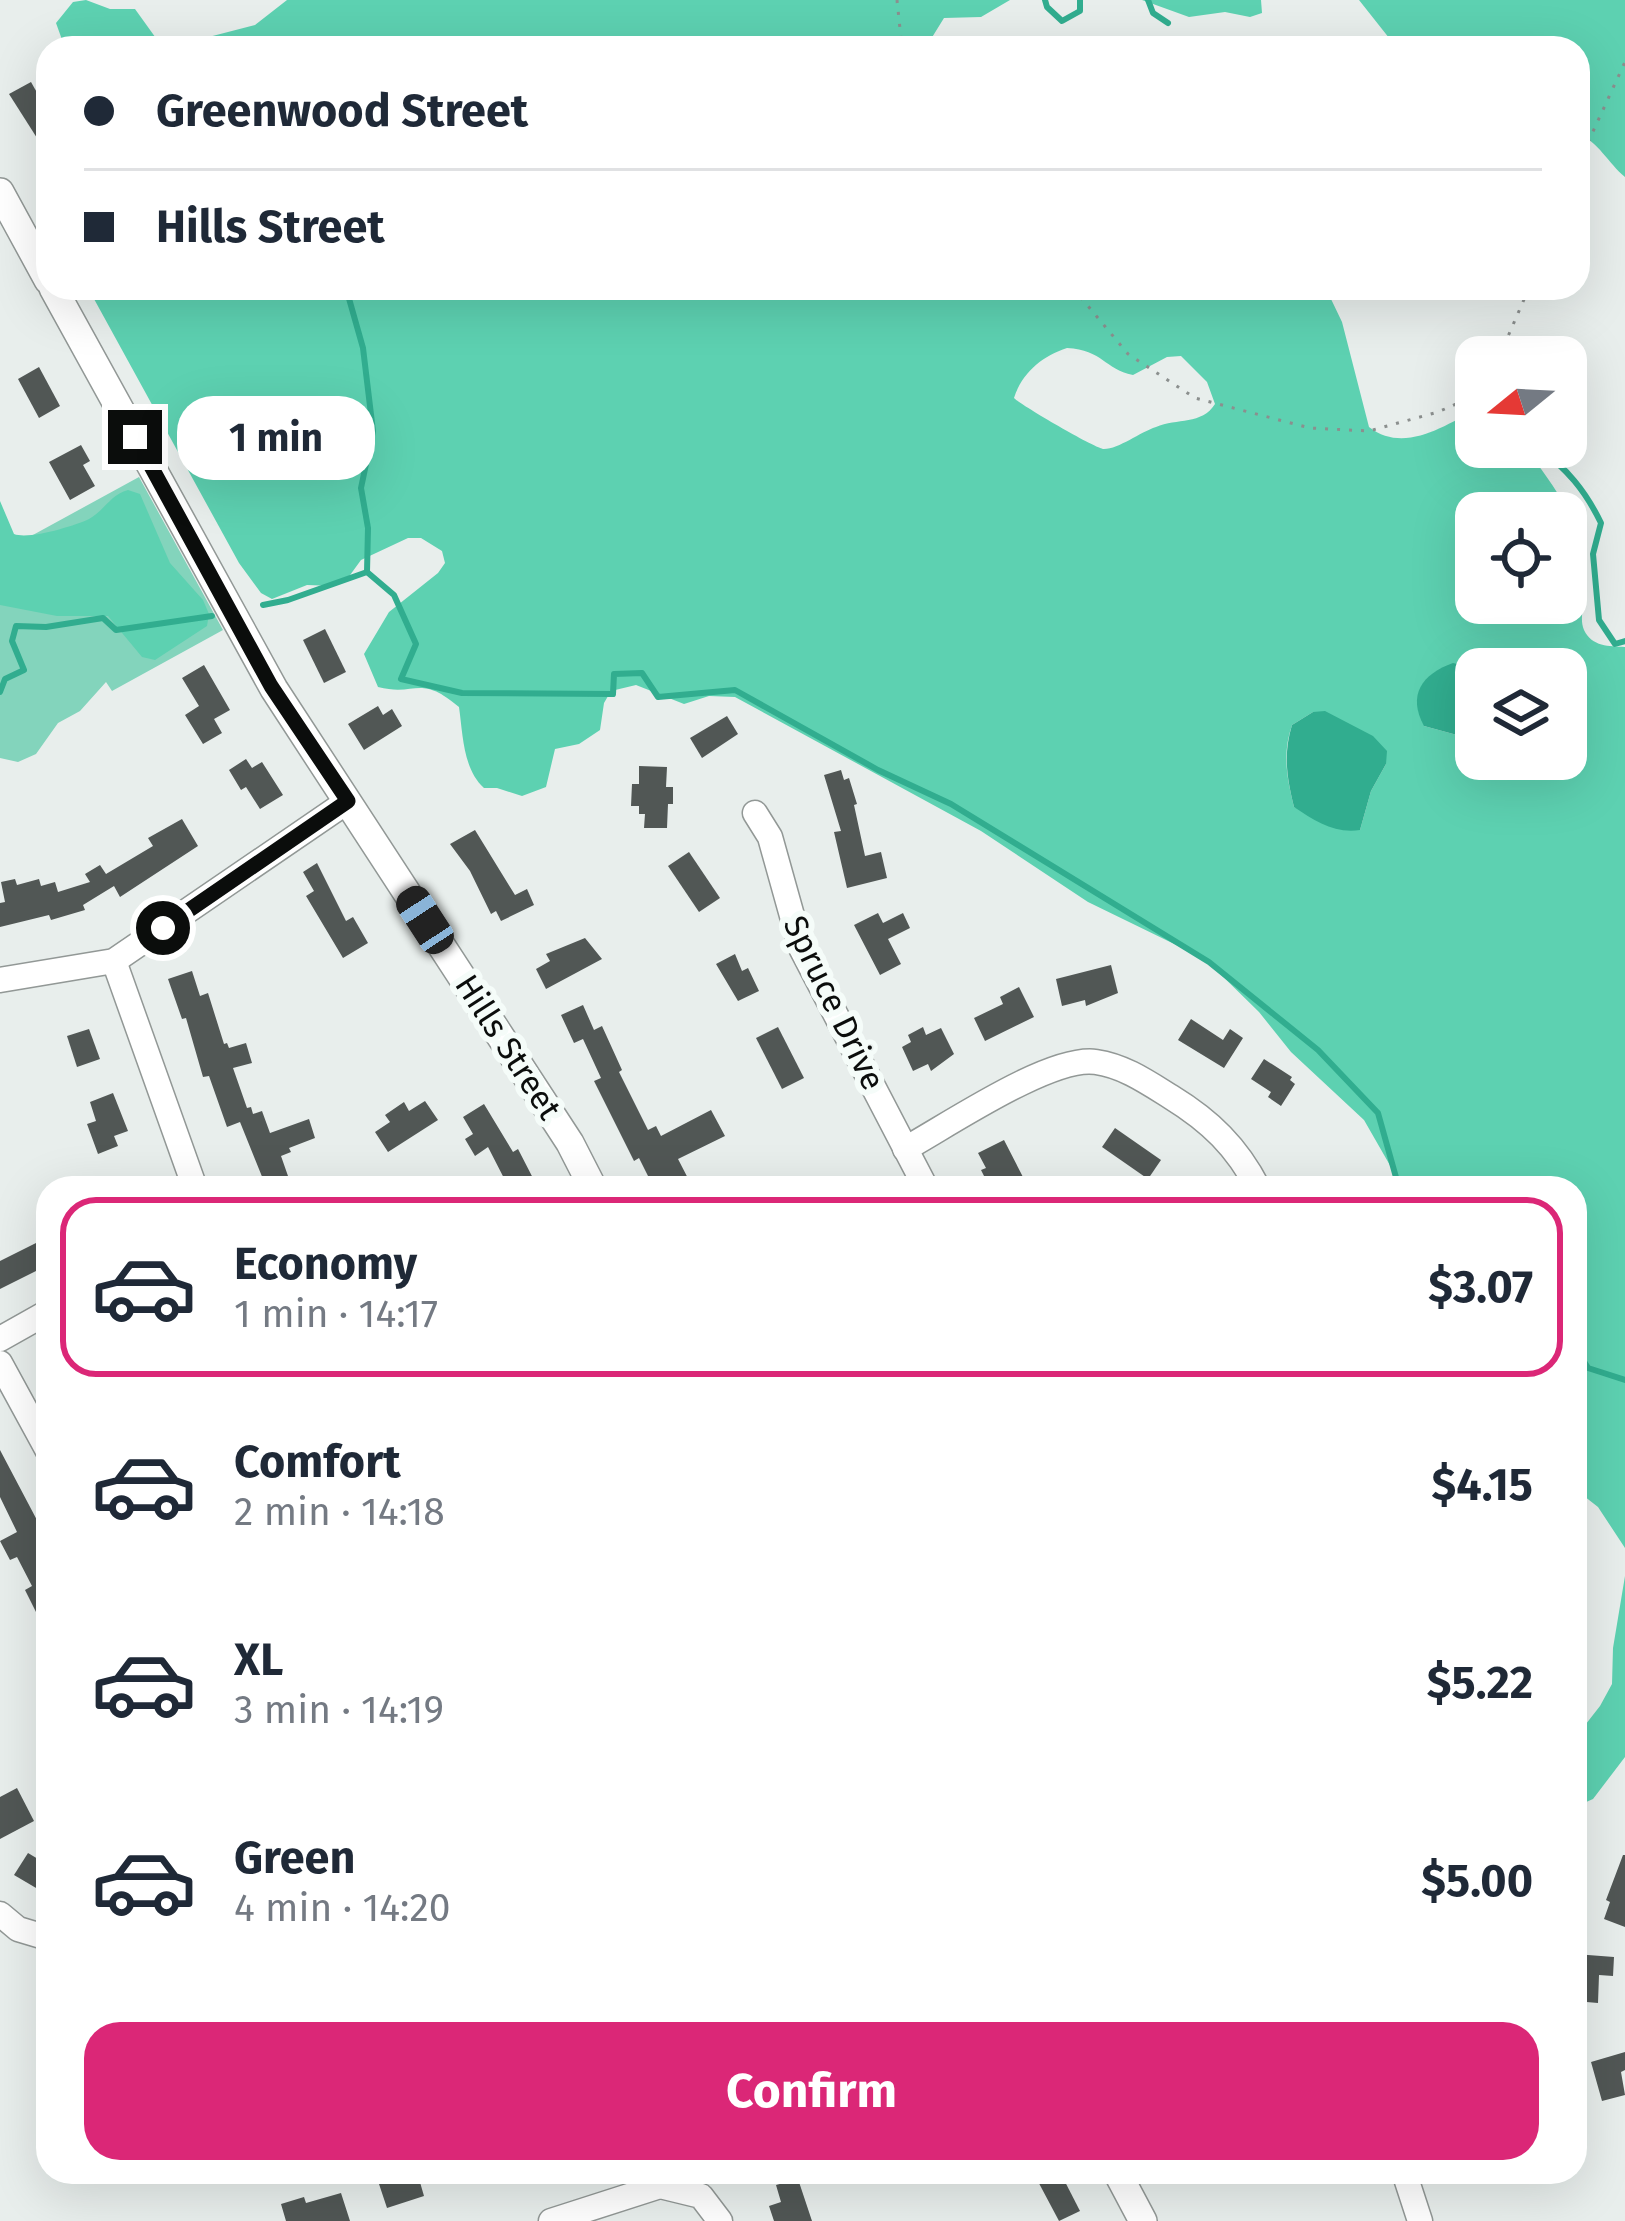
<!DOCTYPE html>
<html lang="en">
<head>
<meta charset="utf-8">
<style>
	:root { --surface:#fff; --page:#f6f6f7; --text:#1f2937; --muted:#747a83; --line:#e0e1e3; --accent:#db2777 }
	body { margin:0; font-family:"Fira Sans",sans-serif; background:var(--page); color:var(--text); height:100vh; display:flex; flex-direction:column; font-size:45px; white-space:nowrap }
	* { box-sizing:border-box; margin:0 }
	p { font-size:39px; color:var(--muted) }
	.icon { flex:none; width:66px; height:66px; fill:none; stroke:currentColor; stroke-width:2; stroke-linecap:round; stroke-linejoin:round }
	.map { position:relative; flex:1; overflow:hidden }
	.sheet { position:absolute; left:36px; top:1176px; width:1551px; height:1008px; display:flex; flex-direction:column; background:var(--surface); border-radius:36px; box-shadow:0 12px 48px #0002 }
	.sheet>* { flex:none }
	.banner { position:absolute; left:36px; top:36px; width:1554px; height:264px; border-radius:36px; box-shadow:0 12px 48px #0002; display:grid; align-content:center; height:264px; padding:0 48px; background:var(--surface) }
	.needle { width:78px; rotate:252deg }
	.buttons { position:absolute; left:1455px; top:336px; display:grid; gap:24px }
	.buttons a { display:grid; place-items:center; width:132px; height:132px; border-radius:24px; background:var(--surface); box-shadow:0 12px 48px #0002; font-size:60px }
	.end { position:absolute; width:54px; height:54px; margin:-27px; border:15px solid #0b0d0c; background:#fff; box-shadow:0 0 0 6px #fff }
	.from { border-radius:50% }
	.bubble { position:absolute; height:84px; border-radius:36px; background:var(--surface); box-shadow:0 12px 48px #0002; font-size:39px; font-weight:700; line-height:84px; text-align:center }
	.car { position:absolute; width:36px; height:72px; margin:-36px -18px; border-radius:15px; box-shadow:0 0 9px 3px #0007; background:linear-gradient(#222 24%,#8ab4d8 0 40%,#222 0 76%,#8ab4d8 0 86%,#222 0) }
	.banner b { display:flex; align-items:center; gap:42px; height:114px; font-size:45px }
	.banner b+b { border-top:3px solid var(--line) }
	.banner i { width:30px; height:30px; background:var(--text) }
	ul { padding:21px 0 0; list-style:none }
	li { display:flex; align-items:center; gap:36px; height:180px; margin:0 24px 18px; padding:0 24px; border:6px solid transparent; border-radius:36px }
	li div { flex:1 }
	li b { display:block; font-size:45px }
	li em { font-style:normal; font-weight:700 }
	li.active { border-color:var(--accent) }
	li>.icon { width:108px; height:108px; stroke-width:1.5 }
	.primary-button { display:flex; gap:24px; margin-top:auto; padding:24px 48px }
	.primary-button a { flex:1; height:138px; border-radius:36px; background:var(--accent); color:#fff; font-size:48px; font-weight:700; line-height:138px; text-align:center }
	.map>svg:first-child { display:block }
	.green { fill:#83d4bc }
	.forest { fill:#5dd1b1; fill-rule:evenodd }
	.water { fill:#31ad8f }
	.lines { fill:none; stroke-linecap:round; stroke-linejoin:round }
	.stream { stroke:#31ad8f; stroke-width:6 }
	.building { fill:#515755 }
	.minor-casing { stroke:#929896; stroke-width:27 }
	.tertiary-casing { stroke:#929896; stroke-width:30 }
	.path { stroke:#8b8f8e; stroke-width:3; stroke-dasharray:3 9; stroke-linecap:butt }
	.minor { stroke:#fff; stroke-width:24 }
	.tertiary { stroke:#fff; stroke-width:27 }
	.route { stroke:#0b0d0c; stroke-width:15 }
	.labels { text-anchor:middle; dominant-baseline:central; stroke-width:12; stroke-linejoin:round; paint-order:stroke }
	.street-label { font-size:33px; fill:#0b0d0c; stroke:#f5fcf9 }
</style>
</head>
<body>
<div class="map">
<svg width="1625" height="2221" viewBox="0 0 1625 2221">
	<rect width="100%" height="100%" fill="#e8eeec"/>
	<path class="green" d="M 139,477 L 223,630 L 112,691 L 106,682 L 80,711 L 58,723 L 36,754 L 18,762 L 0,758 L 0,553 Z"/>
	<g class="forest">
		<path d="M 86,0 L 110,9 L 135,9 L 158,41 L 170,47 L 255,25 L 287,0 L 1010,0 L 981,17 L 944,18 L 931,39 L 933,48 L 65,48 L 56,23 L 73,2 Z"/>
		<path d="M 1142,0 L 1261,0 L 1262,13 L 1250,17 L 1225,12 L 1189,17 Z"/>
		<path d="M 1359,0 L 1625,0 L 1625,177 C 1608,163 1598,141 1578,134 L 1578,48 L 1397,48 Z"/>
		<path d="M 88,288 L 1318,288 L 1331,299 L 1342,322 L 1369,427 C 1404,454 1443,426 1476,410 L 1476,447 L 1524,447 C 1556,487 1586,529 1586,583 C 1587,598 1578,616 1584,630 C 1592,647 1609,646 1625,647 L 1625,1548 L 1598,1507 L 1575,1489 L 1575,1188 L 1403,1188 L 1364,1120 L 1291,1052 L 1259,1012 L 1205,959 L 1088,902 L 981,831 L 735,697 L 709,696 L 684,704 L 636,685 L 611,691 L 604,703 L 600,730 L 579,744 L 555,749 L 546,787 L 522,796 L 497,788 L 484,788 C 463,769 463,735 459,707 C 419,673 417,697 378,687 L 364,654 L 389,612 L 438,573 L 445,563 L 442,551 L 421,538 L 408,538 L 361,560 L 345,582 L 334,586 L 307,585 L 272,599 L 261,593 L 239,563 ZM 1067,348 C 1103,350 1104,369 1133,375 L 1167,357 L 1181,356 L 1207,382 L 1215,404 C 1202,425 1177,418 1156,427 C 1140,432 1119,449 1104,449 C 1096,449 1019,404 1014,398 C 1022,373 1042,356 1067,348 ZM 1476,513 L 1566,513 L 1566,603 L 1476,603 ZM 1466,666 L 1476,676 L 1476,669 L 1566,669 L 1566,759 L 1476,759 L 1476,737 L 1468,738 L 1424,726 ZM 1313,712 L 1386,764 L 1371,791 L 1360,830 L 1294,807 C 1287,778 1282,754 1292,725 Z"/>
		<path d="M 128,490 L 140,494 L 170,563 L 203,600 L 209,614 L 207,626 L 155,660 L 142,657 L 108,616 L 57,616 L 0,605 L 0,501 L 14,534 C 29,540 74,526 89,519 C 105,510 110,495 128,490 Z"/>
		<path d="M 1625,1576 L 1625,1757 L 1593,1799 L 1575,1807 L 1575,1738 L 1600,1706 L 1612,1684 L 1613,1648 Z"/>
	</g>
	<g class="water">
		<path d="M 1453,663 L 1466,666 L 1476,676 L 1476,737 L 1468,738 L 1424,726 C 1407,695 1422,674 1453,663 Z"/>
		<path d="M 1325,711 L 1373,736 L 1387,751 L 1386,764 L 1371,791 L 1360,830 C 1335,834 1315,821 1294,807 C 1287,778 1283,755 1292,725 L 1313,712 Z"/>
	</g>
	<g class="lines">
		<g class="stream">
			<path d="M 1045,0 L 1047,7 L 1062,21 L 1080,11 L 1080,0"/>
			<path d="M 1148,0 L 1153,13 L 1168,23"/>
			<path d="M 342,288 L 348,295 L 363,348 L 373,431 L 361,488 L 368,528 L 367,572 L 394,595 L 416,644 L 401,679 L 462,693 L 613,694 L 614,674 L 642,673 L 658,697 L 735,690 L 878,770 L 951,804 L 1209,962 L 1318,1050 L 1378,1113 L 1399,1188"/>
			<path d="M 1538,447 C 1567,469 1585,490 1601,523 L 1593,554 L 1599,620 L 1615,644 L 1625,641"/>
			<path d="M 263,605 L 288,600 L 367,572"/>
			<path d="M 0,692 L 5,679 L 24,670 L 12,641 L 16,626 L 46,627 L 103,618 L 116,630 L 212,616"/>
			<path d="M 1575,1348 L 1588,1368 L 1625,1380"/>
		</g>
	</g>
	<g class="building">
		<path d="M 31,82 L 48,112 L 48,132 L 37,138 L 9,94 Z"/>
		<path d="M 39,367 L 60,406 L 39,418 L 18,379 Z"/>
		<path d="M 81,445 L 90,461 L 83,465 L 95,486 L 70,500 L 49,462 Z"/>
		<path d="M 325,629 L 346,672 L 324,683 L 303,640 Z"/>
		<path d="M 204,665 L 230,710 L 214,719 L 222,733 L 203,744 L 185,715 L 199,706 L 182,678 Z"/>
		<path d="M 378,706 L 383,715 L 392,709 L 402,726 L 364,750 L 348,724 Z"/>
		<path d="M 727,716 L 738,734 L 702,758 L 690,738 Z"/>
		<path d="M 246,759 L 252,768 L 262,762 L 283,795 L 260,809 L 246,787 L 241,790 L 229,770 Z"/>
		<path d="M 639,766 L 667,767 L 666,787 L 673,787 L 673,804 L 668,804 L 667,828 L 644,828 L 645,814 L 639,814 L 639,806 L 631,806 L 632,784 L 639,784 Z"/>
		<path d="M 841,770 L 844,780 L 849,778 L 857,804 L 854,805 L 865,856 L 881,852 L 887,878 L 847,888 L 834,832 L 841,831 L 824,775 Z"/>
		<path d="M 182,819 L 198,846 L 120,897 L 114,886 L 83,905 L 85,910 L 51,920 L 49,915 L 0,927 L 0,903 L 5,902 L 1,882 L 15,879 L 17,885 L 39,879 L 41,886 L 55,882 L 58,892 L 90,882 L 85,874 L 100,865 L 106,874 L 153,846 L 148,838 Z"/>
		<path d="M 475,830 L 515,895 L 527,889 L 534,905 L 501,921 L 496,911 L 491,914 L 470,871 L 450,844 Z"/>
		<path d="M 689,852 L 720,898 L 699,912 L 668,866 Z"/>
		<path d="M 317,863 L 346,921 L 353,917 L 368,943 L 343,958 L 306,896 L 314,891 L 303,872 Z"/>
		<path d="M 878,913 L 883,923 L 903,913 L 910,928 L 888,939 L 901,964 L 880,975 L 854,925 Z"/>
		<path d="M 585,938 L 602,959 L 546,989 L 536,969 L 550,961 L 546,954 Z"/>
		<path d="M 735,954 L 742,971 L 748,968 L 759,991 L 738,1001 L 716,964 Z"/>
		<path d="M 1111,965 L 1118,993 L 1086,1006 L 1085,1000 L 1062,1006 L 1056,979 Z"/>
		<path d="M 192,971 L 200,996 L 208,993 L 224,1044 L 227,1043 L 229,1048 L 246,1043 L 252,1063 L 233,1068 L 247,1108 L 251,1107 L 253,1114 L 262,1111 L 270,1133 L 309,1119 L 315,1138 L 289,1148 L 291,1152 L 281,1156 L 288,1176 L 265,1184 L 240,1122 L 227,1127 L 209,1076 L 203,1077 L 186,1018 L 182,1019 L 168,979 Z"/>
		<path d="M 1019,987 L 1034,1017 L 985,1041 L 974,1018 L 1003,1004 L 1000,997 Z"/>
		<path d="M 583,1005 L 594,1030 L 602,1026 L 622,1070 L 619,1072 L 648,1130 L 656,1126 L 661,1136 L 711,1110 L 725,1136 L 678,1159 L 693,1188 L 654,1188 L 639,1158 L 634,1161 L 594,1081 L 601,1078 L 583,1039 L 574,1043 L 561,1015 Z"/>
		<path d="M 1191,1019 L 1223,1040 L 1230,1029 L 1243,1038 L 1224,1068 L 1178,1040 Z"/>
		<path d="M 778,1027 L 804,1078 L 782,1089 L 756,1038 Z"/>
		<path d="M 923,1027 L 926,1035 L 941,1028 L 954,1054 L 931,1071 L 928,1064 L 913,1071 L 902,1047 L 911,1042 L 908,1035 Z"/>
		<path d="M 89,1029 L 100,1059 L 77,1067 L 67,1036 Z"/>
		<path d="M 1264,1059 L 1292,1077 L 1290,1080 L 1295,1084 L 1281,1106 L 1268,1097 L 1271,1092 L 1251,1079 Z"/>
		<path d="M 113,1093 L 128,1131 L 114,1136 L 118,1146 L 98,1154 L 87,1124 L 96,1121 L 90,1102 Z"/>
		<path d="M 425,1101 L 438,1120 L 388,1152 L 375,1132 L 390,1122 L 385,1115 L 404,1102 L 409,1111 Z"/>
		<path d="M 484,1104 L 513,1152 L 518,1149 L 536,1184 L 509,1188 L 488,1147 L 475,1156 L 465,1139 L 473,1134 L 463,1117 Z"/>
		<path d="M 1115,1128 L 1161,1160 L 1148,1179 L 1102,1147 Z"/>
		<path d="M 1004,1140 L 1024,1179 L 1019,1182 L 1022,1188 L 998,1188 L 995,1182 L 989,1186 L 981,1170 L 986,1168 L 978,1153 Z"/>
		<path d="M 48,1237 L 48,1265 L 0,1289 L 0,1261 Z"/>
		<path d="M 0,1450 L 48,1541 L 48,1616 L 44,1608 L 36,1612 L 25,1590 L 32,1586 L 17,1557 L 10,1560 L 0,1541 L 17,1532 L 0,1497 Z"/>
		<path d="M 17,1788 L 34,1821 L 0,1839 L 0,1797 Z"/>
		<path d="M 28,1853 L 48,1865 L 48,1895 L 14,1875 Z"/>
		<path d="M 1623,1855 L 1625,1855 L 1625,1927 L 1604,1919 L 1610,1902 L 1606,1900 Z"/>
		<path d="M 1575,1954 L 1614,1957 L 1613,1976 L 1599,1975 L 1598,2003 L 1575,2001 Z"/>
		<path d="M 1625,2052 L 1625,2070 L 1621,2072 L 1625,2095 L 1602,2101 L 1591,2062 Z"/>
		<path d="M 417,2172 L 424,2196 L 387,2208 L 379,2184 Z"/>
		<path d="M 1033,2172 L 1060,2172 L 1080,2211 L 1059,2221 Z"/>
		<path d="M 798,2179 L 812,2221 L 774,2221 L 769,2206 L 781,2202 L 776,2185 Z"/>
		<path d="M 341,2193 L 350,2221 L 286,2221 L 281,2204 L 304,2197 L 306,2203 Z"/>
	</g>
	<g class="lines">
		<g class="minor-casing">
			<g id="minor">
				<path d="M 755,813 L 770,837 L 801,948 L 926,1188"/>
				<path d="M 114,961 L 195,1188"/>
				<path d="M 0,980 L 114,961 L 348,801"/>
				<path d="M 905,1149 C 947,1126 1051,1055 1096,1062 C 1124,1066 1147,1082 1171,1097 C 1210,1121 1237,1147 1258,1188"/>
				<path d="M 0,1339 L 48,1312"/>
				<path d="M 0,1363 L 48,1451"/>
				<path d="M 0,1914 L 18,1929 L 48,1938"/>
				<path d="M 1404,2172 L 1420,2221"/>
				<path d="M 551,2221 L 660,2186 L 701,2196 L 720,2221"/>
			</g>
		</g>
		<g class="tertiary-casing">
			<g id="tertiary">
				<path d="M 0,192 L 48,280"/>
				<path d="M 53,288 L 274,689 L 570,1143 L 593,1188"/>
				<path d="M 1117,2172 L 1143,2221"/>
			</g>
		</g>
		<g class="path">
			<path d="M 897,0 L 902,48"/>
			<path d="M 1578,164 L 1625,62"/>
			<path d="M 1073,288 L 1128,354 L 1195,398 L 1310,428 L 1369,431 L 1438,412 L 1472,397 L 1476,391"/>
			<path d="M 1499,357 L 1529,288"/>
		</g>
		<use href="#minor" class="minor"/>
		<use href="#tertiary" class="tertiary"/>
	</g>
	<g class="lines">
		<path class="route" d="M 135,437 L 271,686 L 348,801 L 163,928"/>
	</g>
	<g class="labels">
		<g class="street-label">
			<text transform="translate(834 1003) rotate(64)">Spruce Drive</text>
			<text transform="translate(508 1047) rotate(57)">Hills Street</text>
		</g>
	</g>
</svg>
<div class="buttons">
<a><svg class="needle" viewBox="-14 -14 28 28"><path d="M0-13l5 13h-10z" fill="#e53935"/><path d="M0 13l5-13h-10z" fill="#747a83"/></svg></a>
<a><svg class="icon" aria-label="locate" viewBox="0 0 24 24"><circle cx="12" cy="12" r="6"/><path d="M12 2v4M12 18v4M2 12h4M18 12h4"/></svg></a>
<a><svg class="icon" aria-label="layers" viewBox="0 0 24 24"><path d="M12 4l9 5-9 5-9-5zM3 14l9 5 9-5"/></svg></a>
</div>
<i class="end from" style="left:163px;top:928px"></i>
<i class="end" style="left:135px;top:437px"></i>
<div class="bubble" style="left:177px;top:396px;width:198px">1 min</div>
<i class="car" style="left:425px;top:920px;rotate:327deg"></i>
<div class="banner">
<b><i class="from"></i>Greenwood Street</b>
<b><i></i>Hills Street</b>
</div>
<section class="sheet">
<ul>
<li class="active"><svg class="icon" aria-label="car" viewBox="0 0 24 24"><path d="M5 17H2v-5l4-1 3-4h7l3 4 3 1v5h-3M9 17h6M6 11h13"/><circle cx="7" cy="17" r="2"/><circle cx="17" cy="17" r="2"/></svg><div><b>Economy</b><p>1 min · 14:17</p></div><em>$3.07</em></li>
<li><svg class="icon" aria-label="car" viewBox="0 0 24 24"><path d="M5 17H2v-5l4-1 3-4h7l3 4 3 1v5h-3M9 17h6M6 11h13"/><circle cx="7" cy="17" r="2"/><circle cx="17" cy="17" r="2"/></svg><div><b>Comfort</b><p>2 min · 14:18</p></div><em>$4.15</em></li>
<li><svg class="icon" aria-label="car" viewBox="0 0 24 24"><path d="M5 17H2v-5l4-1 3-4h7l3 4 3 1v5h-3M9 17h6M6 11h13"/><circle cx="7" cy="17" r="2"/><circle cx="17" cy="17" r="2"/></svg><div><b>XL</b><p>3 min · 14:19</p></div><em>$5.22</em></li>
<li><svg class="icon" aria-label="car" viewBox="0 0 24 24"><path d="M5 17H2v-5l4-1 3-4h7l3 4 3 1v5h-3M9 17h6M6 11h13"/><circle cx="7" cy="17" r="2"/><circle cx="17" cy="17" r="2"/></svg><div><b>Green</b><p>4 min · 14:20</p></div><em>$5.00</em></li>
</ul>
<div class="primary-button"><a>Confirm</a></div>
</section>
</div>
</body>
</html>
